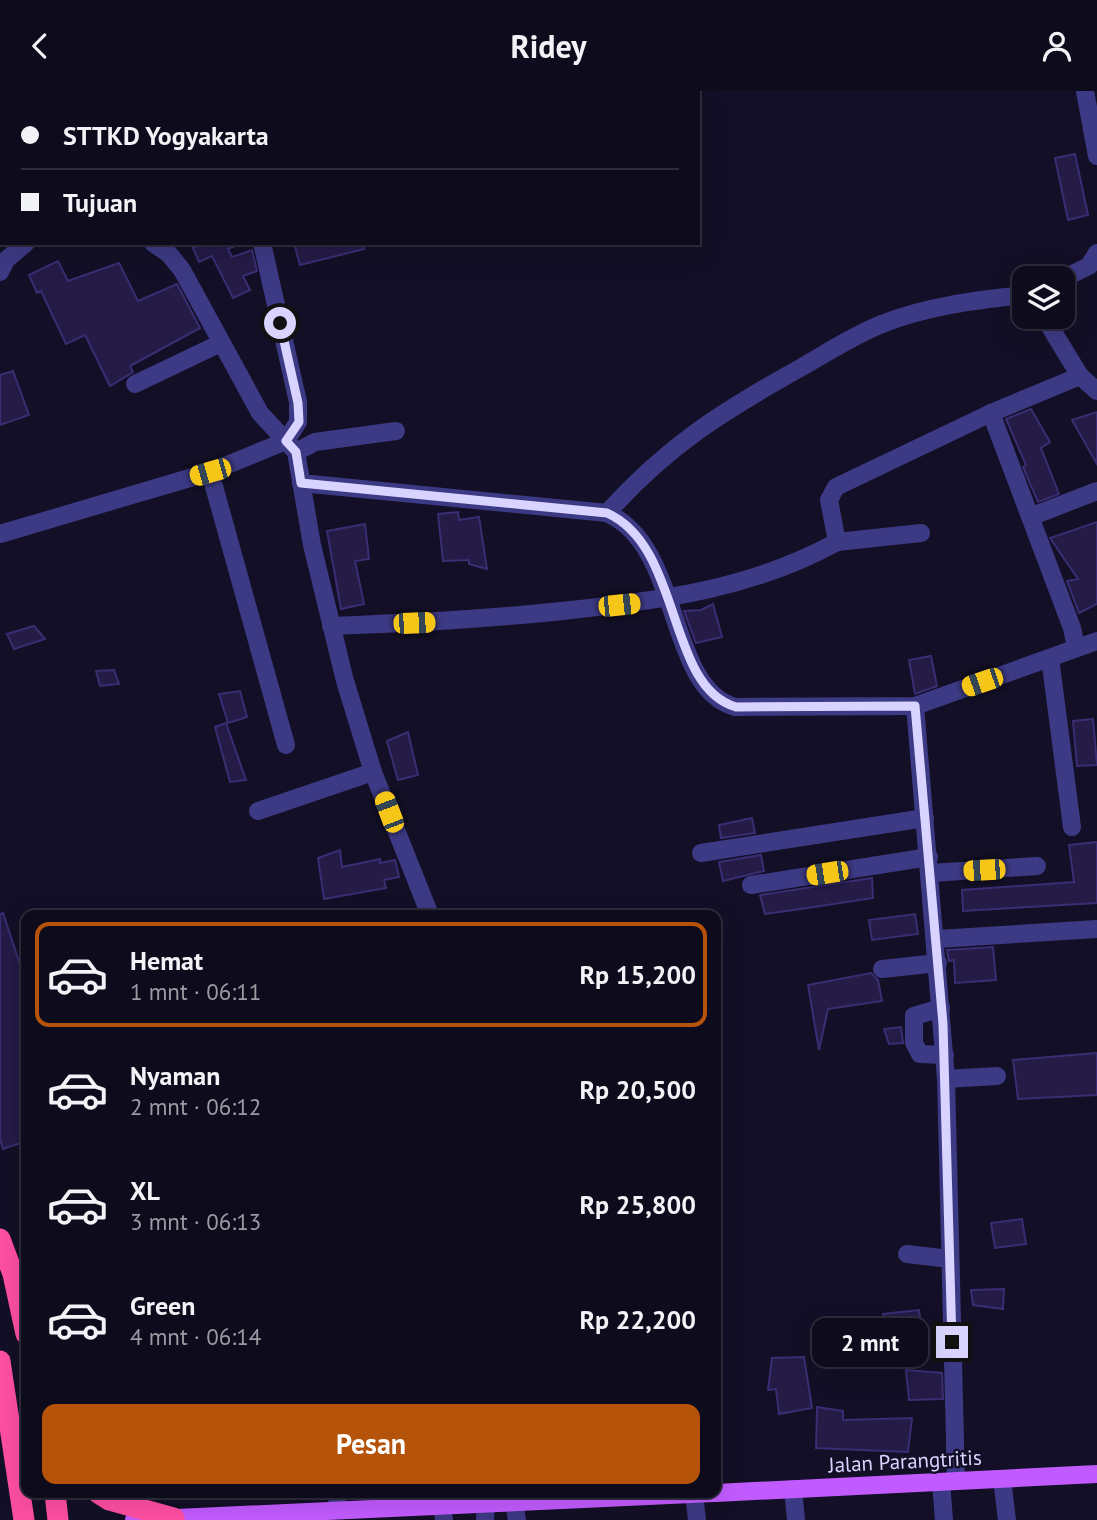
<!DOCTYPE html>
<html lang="id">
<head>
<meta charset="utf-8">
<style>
	:root { --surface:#0e0b1c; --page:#171425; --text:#f1f3f6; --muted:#9b9ba3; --line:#2e2b3b; --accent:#b45309 }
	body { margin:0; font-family:"PT Sans",sans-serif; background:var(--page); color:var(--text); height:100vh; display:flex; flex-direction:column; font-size:26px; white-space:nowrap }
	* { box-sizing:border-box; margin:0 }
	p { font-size:23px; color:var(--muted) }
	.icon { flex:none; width:38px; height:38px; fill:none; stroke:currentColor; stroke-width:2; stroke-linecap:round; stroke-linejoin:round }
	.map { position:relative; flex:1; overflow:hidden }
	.details { position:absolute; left:21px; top:819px; width:700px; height:588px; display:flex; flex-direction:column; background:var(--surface); border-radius:14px; box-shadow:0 7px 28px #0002,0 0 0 2px var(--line) }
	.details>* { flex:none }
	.top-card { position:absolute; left:0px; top:0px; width:700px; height:154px; box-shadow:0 7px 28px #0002,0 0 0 2px var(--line); display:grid; align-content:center; height:154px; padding:0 21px; background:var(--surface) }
	.buttons { position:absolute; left:1012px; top:175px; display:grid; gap:14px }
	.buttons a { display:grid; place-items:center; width:63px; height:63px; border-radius:14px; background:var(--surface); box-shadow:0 7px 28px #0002,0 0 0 2px var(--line); font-size:35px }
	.end { position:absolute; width:32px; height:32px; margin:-16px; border:9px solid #d9d4ff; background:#111; box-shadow:0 0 0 4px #111 }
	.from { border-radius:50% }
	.bubble { position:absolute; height:49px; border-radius:14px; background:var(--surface); box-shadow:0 7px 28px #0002,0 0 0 2px var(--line); font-size:23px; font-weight:700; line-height:49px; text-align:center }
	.car { position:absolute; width:21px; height:42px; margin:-21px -10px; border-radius:9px; box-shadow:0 0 5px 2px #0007; background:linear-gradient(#f5c518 24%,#345 0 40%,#f5c518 0 76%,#345 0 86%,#f5c518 0) }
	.top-card b { display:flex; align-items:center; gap:24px; height:66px; font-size:26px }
	.top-card b+b { border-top:2px solid var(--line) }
	.top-card i { width:18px; height:18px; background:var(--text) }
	ul { padding:12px 0 0; list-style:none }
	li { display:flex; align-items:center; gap:21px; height:105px; margin:0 14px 10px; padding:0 7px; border:4px solid transparent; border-radius:14px }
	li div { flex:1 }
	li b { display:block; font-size:26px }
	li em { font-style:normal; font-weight:700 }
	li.selected { border-color:var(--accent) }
	li>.icon { width:63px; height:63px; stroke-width:1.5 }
	.button { display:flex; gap:14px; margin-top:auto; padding:14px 21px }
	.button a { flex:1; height:80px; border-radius:14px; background:var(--accent); color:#fff; font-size:28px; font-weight:700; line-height:80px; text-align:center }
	header { display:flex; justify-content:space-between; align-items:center; height:91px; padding:0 21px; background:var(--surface); font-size:32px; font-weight:700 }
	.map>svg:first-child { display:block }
	.building { fill:#241b47; stroke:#3b2d73; stroke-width:2 }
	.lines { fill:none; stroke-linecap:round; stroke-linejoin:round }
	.minor { stroke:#3d3a85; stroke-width:18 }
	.major { stroke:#c25bff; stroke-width:18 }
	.highway { stroke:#ff4fa3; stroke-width:21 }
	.route { stroke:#d9d4ff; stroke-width:9 }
	.labels { text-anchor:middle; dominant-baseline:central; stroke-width:5; stroke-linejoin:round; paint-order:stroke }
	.street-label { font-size:21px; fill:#d9d4ff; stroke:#130f26 }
</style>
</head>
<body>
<header><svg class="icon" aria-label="back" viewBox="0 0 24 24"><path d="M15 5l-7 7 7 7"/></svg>Ridey<svg class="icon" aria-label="person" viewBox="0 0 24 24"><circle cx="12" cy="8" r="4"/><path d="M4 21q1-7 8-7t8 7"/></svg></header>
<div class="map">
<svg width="1097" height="1429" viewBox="0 0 1097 1429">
	<rect width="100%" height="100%" fill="#130f26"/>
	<g class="building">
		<path d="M 1075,63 L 1088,124 L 1068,129 L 1055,67 Z"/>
		<path d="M 203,152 L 242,152 L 228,158 L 232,166 L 252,159 L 257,180 L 243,185 L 250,199 L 233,207 L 212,165 L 199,171 L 193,157 Z"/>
		<path d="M 294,152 L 363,152 L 364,158 L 300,174 Z"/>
		<path d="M 58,170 L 68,190 L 119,172 L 138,210 L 177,193 L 200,237 L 130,275 L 133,281 L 110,295 L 85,244 L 66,253 L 41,200 L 37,202 L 29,184 Z"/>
		<path d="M 13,280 L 29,324 L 0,334 L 0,284 Z"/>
		<path d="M 1031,318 L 1050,351 L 1041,357 L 1059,403 L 1038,411 L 1023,376 L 1026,374 L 1006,328 Z"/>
		<path d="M 1097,321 L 1097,373 L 1072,329 Z"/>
		<path d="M 458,421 L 459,429 L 479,426 L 487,478 L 469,473 L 469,469 L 443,470 L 438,423 Z"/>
		<path d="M 1097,431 L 1097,513 L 1079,522 L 1067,490 L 1078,488 L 1050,447 Z"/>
		<path d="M 365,433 L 369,468 L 355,470 L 364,513 L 341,518 L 327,440 Z"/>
		<path d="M 713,513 L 722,546 L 696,552 L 684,520 L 701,519 Z"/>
		<path d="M 34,535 L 45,548 L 14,558 L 7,543 Z"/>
		<path d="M 931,565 L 937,595 L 915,603 L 909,569 Z"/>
		<path d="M 114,579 L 119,593 L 100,595 L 96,580 Z"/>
		<path d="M 240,600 L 247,626 L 228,632 L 219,603 Z"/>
		<path d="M 1093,628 L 1097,674 L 1077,675 L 1073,630 Z"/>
		<path d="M 226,632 L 246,689 L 230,691 L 215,636 Z"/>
		<path d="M 408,641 L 418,684 L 398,689 L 387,650 Z"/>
		<path d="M 752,727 L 755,742 L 721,747 L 719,734 Z"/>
		<path d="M 1097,751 L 1097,812 L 963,820 L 962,799 L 1074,791 L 1069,754 Z"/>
		<path d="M 340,759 L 342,776 L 380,768 L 380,772 L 395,769 L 399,786 L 384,789 L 386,797 L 324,808 L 318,767 Z"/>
		<path d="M 761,764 L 764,780 L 723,790 L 719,771 Z"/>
		<path d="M 872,787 L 873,807 L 801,818 L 765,823 L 760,804 Z"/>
		<path d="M 3,822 L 26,892 L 26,1050 L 3,1058 L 0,1048 L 0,823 Z"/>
		<path d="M 915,823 L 918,843 L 872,849 L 869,829 Z"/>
		<path d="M 993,856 L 996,889 L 955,892 L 954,869 L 949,870 L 947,859 Z"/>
		<path d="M 871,882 L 878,889 L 882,910 L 828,918 L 819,959 L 808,894 Z"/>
		<path d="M 901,936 L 903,952 L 889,953 L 884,938 Z"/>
		<path d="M 1097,962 L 1097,1004 L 1018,1008 L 1013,969 Z"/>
		<path d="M 1022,1128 L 1026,1153 L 995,1157 L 991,1132 Z"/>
		<path d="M 1004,1198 L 1003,1218 L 973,1214 L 971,1199 Z"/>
		<path d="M 919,1219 L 921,1235 L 885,1239 L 883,1223 Z"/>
		<path d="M 804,1266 L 812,1317 L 779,1323 L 776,1298 L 768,1299 L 772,1267 Z"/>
		<path d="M 906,1279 L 942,1282 L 943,1308 L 909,1309 Z"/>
		<path d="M 817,1316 L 843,1320 L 843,1329 L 912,1327 L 908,1361 L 816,1357 Z"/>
	</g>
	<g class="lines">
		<g class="minor">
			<path d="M 21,0 L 23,2"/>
			<path d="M 212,0 L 212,2"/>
			<path d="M 1085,0 L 1097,65"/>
			<path d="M 71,2 L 73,0"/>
			<path d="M 0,67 L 2,65"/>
			<path d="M 153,152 L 169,163 L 182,179 L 260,322 L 296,361 L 312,454 L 345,590 L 373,681 L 430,824"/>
			<path d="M 0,181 L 6,169 L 26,152"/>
			<path d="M 1062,188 L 1089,175 L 1097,162"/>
			<path d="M 1044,226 L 1080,285 L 1097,300"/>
			<path d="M 135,293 L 221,252"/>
			<path d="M 991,322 L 1072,537 L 1076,556"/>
			<path d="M 296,361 L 315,351 L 396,340"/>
			<path d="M 210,381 L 286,654"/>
			<path d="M 301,392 L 607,422 C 683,456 666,596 735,616 L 915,615 L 1097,550"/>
			<path d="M 607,422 C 668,354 723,320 802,276 C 828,261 854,244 882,233 C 927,215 977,209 1024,204"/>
			<path d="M 1030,426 L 1097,400"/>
			<path d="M 0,443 L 210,381 L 286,350 L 298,331 L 298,311 L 262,152"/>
			<path d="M 837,451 L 921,442"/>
			<path d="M 331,535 C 412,532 491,528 571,519 C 665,509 753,497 837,451 L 829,409 L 836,396 L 991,322 L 1080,285"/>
			<path d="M 1050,567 L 1072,736"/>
			<path d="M 915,615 L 946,988 L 956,1390"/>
			<path d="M 258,720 L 373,681"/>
			<path d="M 701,762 L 925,727"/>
			<path d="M 931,782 L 1037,775"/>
			<path d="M 751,794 L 929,766"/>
			<path d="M 937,848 L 1097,838"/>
			<path d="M 882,878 L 938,872"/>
			<path d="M 941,917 L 914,925 L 914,952 L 920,963 L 945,964"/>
			<path d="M 946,988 L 997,985"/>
			<path d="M 907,1163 L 950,1168"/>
			<path d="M 1002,1388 L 1007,1429"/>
			<path d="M 941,1391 L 944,1429"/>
			<path d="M 793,1398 L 796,1429"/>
			<path d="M 337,1402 L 338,1419"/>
			<path d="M 694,1403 L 697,1429"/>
			<path d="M 514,1411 L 517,1429"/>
			<path d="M 442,1415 L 444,1429"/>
			<path d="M 485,1429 L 486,1412"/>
		</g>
		<g class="major">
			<path d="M 716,1402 L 1097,1383"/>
			<path d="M 134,1429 L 713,1402"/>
		</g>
		<g class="highway">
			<path d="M 0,1148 L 13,1183 L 26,1243"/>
			<path d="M 0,1270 L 24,1429"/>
			<path d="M 55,1402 L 58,1429"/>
			<path d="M 98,1402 L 109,1409 L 174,1427"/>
		</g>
	</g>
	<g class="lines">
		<path class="route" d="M 280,232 L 298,312 L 299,331 L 286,350 L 296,361 L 301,392 L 607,422 C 683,456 666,596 736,616 L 915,615 L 943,933 L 952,1251"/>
	</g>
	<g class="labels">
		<g class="street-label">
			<text transform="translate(905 1370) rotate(-3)">Jalan Parangtritis</text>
		</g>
	</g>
</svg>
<div class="buttons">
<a><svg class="icon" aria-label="layers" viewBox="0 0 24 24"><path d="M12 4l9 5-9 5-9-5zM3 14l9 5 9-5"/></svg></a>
</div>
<i class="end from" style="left:280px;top:232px"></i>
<i class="end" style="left:952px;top:1251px"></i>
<div class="bubble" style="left:812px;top:1227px;width:116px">2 mnt</div>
<i class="car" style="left:210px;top:381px;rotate:254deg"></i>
<i class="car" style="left:619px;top:514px;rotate:84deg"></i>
<i class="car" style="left:414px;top:532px;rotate:88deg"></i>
<i class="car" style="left:982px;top:591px;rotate:251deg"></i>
<i class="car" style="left:389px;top:721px;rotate:339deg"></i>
<i class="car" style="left:984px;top:779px;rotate:267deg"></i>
<i class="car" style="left:827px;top:782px;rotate:261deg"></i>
<div class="top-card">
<b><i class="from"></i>STTKD Yogyakarta</b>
<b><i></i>Tujuan</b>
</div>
<section class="details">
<ul>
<li class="selected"><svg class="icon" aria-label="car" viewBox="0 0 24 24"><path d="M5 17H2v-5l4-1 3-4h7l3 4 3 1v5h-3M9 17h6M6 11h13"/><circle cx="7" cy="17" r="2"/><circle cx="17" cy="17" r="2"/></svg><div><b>Hemat</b><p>1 mnt · 06:11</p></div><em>Rp 15,200</em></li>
<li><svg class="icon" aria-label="car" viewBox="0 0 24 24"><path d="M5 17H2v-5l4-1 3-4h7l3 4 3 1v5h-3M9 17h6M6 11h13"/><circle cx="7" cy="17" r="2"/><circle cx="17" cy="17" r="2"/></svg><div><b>Nyaman</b><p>2 mnt · 06:12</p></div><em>Rp 20,500</em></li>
<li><svg class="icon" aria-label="car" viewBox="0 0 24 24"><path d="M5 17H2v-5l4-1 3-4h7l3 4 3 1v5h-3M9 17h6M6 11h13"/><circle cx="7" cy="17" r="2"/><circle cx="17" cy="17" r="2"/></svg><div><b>XL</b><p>3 mnt · 06:13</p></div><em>Rp 25,800</em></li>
<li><svg class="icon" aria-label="car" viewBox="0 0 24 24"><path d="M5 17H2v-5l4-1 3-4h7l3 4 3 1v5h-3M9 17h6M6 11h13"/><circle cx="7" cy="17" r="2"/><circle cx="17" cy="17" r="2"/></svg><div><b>Green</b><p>4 mnt · 06:14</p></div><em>Rp 22,200</em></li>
</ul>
<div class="button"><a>Pesan</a></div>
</section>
</div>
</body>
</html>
